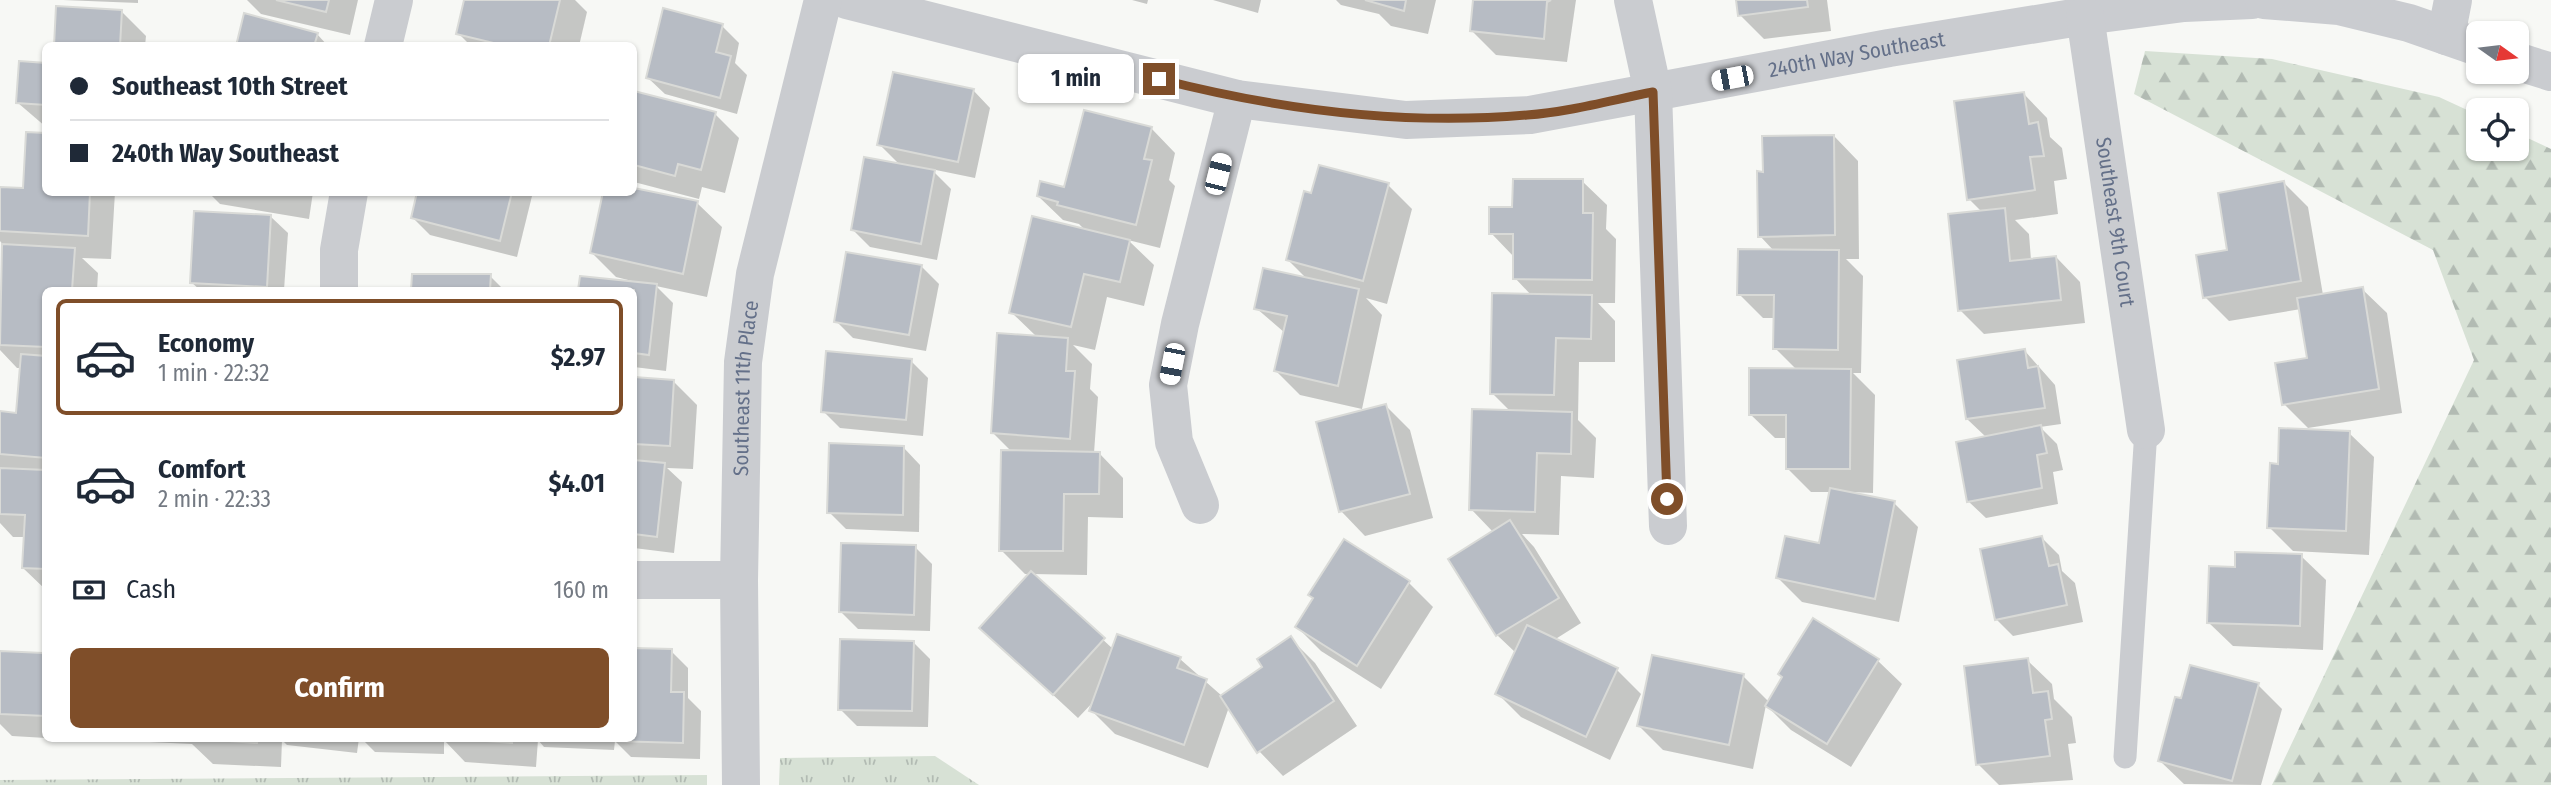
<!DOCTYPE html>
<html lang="en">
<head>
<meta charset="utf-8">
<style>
	:root { --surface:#fff; --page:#f6f6f7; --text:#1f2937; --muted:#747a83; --line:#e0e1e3; --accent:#7f4e29 }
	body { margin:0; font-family:"Fira Sans Condensed",sans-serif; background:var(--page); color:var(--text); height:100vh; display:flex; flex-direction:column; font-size:26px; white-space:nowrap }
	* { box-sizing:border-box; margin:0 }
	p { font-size:23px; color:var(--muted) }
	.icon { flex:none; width:38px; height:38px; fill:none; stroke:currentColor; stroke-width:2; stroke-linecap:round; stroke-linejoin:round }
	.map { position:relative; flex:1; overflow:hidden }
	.drawer { position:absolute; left:42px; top:287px; width:595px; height:455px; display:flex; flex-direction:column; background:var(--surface); border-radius:10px; box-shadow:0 2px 5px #0004 }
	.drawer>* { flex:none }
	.guide { position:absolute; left:42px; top:42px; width:595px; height:154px; border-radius:10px; box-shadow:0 2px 5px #0004; display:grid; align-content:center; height:154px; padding:0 28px; background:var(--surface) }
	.needle { width:46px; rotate:104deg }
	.buttons { position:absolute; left:2466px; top:21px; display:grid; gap:14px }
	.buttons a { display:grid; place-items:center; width:63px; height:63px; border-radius:10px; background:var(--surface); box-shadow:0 2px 5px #0004; font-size:35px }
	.end { position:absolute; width:32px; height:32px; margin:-16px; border:9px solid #7f4e29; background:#fff; box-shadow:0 0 0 4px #fff }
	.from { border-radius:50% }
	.bubble { position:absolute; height:49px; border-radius:10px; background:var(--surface); box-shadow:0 2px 5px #0004; font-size:23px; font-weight:700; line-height:49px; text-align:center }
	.car { position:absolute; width:21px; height:42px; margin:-21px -10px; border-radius:9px; box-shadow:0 0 5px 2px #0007; background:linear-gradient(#fff 24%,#345 0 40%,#fff 0 76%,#345 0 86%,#fff 0) }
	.guide b { display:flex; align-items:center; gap:24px; height:66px; font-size:26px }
	.guide b+b { border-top:2px solid var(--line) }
	.guide i { width:18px; height:18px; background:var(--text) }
	ul { padding:12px 0 0; list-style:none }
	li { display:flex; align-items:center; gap:21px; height:116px; margin:0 14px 10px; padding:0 14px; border:4px solid transparent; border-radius:10px }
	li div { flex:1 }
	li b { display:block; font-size:26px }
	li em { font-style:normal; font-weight:700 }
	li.on { border-color:var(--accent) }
	li>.icon { width:63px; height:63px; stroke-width:1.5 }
	.pay { display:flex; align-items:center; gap:18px; height:77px; padding:0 28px; font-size:26px }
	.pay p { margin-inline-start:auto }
	.primary-button { display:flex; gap:14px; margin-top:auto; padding:14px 28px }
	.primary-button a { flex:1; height:80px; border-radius:10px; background:var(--accent); color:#fff; font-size:28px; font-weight:700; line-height:80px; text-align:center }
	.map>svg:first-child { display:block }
	.forest { fill:url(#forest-firs) }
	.park { fill:url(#park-tufts) }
	.shadow { fill:#0003 }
	.building { fill:#b7bcc4; stroke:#d9dad7; stroke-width:2 }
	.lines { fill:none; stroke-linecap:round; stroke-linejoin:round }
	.lane { stroke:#caccd0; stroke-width:23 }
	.street { stroke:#caccd0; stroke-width:38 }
	.route { stroke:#7f4e29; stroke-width:9 }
	.labels { text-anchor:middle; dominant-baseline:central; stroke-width:7; stroke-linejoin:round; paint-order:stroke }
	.street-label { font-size:21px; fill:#647089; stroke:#fff }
</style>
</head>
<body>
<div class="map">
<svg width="2551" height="785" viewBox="0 0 2551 785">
	<defs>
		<pattern id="forest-firs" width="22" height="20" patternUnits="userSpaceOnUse" patternTransform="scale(1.75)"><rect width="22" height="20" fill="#d7e1d5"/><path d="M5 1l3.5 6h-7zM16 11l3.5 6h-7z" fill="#b2bbb3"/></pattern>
		<pattern id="park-tufts" width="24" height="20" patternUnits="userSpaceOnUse" patternTransform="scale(1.75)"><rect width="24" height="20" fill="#d7e1d5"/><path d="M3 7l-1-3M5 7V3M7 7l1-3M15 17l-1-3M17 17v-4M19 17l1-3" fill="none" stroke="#b2bbb3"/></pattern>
	</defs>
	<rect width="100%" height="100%" fill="#f7f8f5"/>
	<path class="forest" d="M 2145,51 L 2272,59 L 2439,97 L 2478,115 L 2478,149 L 2516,149 L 2517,133 L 2551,149 L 2551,785 L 2272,785 L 2474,360 L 2433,250 L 2134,94 Z"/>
	<g class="park">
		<path d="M 935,756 L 979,785 L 779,785 L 780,758 Z"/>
		<path d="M 707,775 L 707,785 L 0,785 L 0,780 Z"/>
	</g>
	<g class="shadow">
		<path d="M 63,0 L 138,0 L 138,3 Z"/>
		<path d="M 247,0 L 358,0 L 350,35 L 261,14 Z"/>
		<path d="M 466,0 L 575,0 L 587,12 L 579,46 L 471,46 L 458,33 Z"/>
		<path d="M 1132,0 L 1148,0 L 1147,4 Z"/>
		<path d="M 1213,0 L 1261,0 L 1258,13 Z"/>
		<path d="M 1336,0 L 1436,0 L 1428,34 L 1391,26 L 1379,14 L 1341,5 Z"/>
		<path d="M 1475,0 L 1576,0 L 1567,62 L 1496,55 L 1471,30 Z"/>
		<path d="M 1738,0 L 1827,0 L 1831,31 L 1764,39 L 1740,15 Z"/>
		<path d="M 122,12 L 146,36 L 145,46 L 56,46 Z"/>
		<path d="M 722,26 L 739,43 L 735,63 L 747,75 L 737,114 L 665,94 L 647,77 Z"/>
		<path d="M 317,34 L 328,46 L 237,46 Z"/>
		<path d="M 46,64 L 46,127 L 18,103 Z"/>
		<path d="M 973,90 L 990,108 L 975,178 L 931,169 L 951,189 L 937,260 L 870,247 L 853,230 L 900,165 L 879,144 Z"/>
		<path d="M 634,93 L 715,114 L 739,138 L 725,193 L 702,187 L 699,199 L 634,182 Z"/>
		<path d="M 2023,93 L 2047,118 L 2050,137 L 2062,148 L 2067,179 L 2054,181 L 2058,214 L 2015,220 L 2029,234 L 2031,260 L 2056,257 L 2080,282 L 2085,323 L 1984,334 L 1960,310 L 1982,212 L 1969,199 Z"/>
		<path d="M 1151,128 L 1175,153 L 1169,180 L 1175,186 L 1160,248 L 1128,240 L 1154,265 L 1144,306 L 1107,297 L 1095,350 L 1073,345 L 1092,364 L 1090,389 L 1098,397 L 1094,453 L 1099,453 L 1123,478 L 1123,518 L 1088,517 L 1087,575 L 1032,574 L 1113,649 L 1180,659 L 1222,696 L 1264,668 L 1291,639 L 1315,663 L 1357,726 L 1283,776 L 1259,751 L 1229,707 L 1208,768 L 1115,734 L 1091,710 L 1095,700 L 1078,718 L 981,628 L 1030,574 L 1025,574 L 1001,550 L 1012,452 L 993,433 L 1037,337 L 1011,312 L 1086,231 L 1079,224 L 1063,220 L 1038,196 L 1066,189 Z"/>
		<path d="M 1834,136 L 1858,161 L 1859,259 L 1846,259 L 1863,276 L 1861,373 L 1853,373 L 1875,395 L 1873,493 L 1852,492 L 1894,503 L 1918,527 L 1899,622 L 1802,602 L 1778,578 L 1820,545 L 1831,492 L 1811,492 L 1787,468 L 1788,438 L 1775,438 L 1750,414 L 1797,370 L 1775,348 L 1775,318 L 1763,318 L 1739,294 L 1774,251 L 1760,236 L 1764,173 Z"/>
		<path d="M 1582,181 L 1607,205 L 1606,229 L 1616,239 L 1615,303 L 1598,303 L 1615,321 L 1615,362 L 1579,362 L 1578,420 L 1596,438 L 1594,478 L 1561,476 L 1559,535 L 1522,534 L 1534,547 L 1581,623 L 1554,640 L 1617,670 L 1641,694 L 1610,760 L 1521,717 L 1497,693 L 1516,653 L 1497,635 L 1451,560 L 1494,533 L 1471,509 L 1511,412 L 1492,393 L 1532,296 L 1515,278 L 1515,258 L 1491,233 L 1513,209 Z"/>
		<path d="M 2284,183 L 2308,207 L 2323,295 L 2362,289 L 2387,313 L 2402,413 L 2308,428 L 2284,404 L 2309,359 L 2301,309 L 2229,321 L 2205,297 L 2230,251 Z"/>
		<path d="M 1388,185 L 1412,209 L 1387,304 L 1366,298 L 1382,315 L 1362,409 L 1300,395 L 1276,371 L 1285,333 L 1256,308 L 1308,280 L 1288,260 L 1312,195 Z"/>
		<path d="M 0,189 L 115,192 L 111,259 L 82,258 L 98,273 L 97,290 L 46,290 L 46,590 L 23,568 L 25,537 L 13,537 L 0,523 L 0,413 L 18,415 L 22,368 L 17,368 L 0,350 L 3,245 L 0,241 Z"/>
		<path d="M 634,189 L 697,203 L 722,227 L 707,297 L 656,286 L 673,303 L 666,371 L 634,367 L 634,290 L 580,290 L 581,278 L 632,283 L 632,281 L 616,277 L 592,253 Z"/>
		<path d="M 208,192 L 313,192 L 309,219 L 220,204 Z"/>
		<path d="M 419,192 L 533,192 L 517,257 L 430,235 L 413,218 Z"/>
		<path d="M 270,216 L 288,233 L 284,290 L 200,290 L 191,282 Z"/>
		<path d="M 922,267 L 939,284 L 926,351 L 853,338 L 836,321 Z"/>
		<path d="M 413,275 L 490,276 L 504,290 L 413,290 Z"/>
		<path d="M 2025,351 L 2055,385 L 2061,424 L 2040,427 L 2057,444 L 2063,470 L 2053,472 L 2058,504 L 1986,518 L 1968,501 L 1986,437 L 1967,419 Z"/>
		<path d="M 911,361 L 928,378 L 923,436 L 840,428 L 823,411 Z"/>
		<path d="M 634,379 L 673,381 L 697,405 L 693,469 L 667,468 L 682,482 L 674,553 L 634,548 Z"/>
		<path d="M 1386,406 L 1410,430 L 1433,518 L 1365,536 L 1341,511 Z"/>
		<path d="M 2349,433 L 2374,457 L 2369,555 L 2293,551 L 2269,527 L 2279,465 Z"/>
		<path d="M 903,447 L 920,465 L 919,532 L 846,529 L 829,512 Z"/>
		<path d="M 2042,538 L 2059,555 L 2062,571 L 2075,583 L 2083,622 L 2013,636 L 1996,619 Z"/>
		<path d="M 1344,542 L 1409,583 L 1433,607 L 1381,689 L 1321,651 L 1297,627 Z"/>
		<path d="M 915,547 L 932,564 L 930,631 L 858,629 L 841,612 Z"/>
		<path d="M 2301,556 L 2326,580 L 2323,650 L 2233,646 L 2208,622 L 2236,569 Z"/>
		<path d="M 913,642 L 930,659 L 928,727 L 857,726 L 840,709 Z"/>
		<path d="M 46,643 L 46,738 L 12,736 L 0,724 L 0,653 L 45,655 Z"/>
		<path d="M 634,650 L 671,651 L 688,668 L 688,698 L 701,711 L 700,759 L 631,757 L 615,741 L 614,750 L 544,747 L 538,740 L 536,767 L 465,762 L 444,740 L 444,754 L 375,752 L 361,738 L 634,738 Z"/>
		<path d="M 1877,660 L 1902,684 L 1851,767 L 1791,730 L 1766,705 L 1753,769 L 1663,750 L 1639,726 L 1743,676 L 1769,702 Z"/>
		<path d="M 2027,660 L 2052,684 L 2054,699 L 2072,717 L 2076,743 L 2068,744 L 2073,780 L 1999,785 L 1978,764 Z"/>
		<path d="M 2258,685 L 2282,709 L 2261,785 L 2184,784 L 2159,760 Z"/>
		<path d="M 51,738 L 109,738 L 109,742 Z"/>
		<path d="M 125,738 L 359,738 L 357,753 L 287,745 L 282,740 L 281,767 L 213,764 L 192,744 L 128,741 Z"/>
	</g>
	<g class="building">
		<path d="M 276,0 L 329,0 L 326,12 Z"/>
		<path d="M 464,0 L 560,0 L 549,46 L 506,46 L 456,34 Z"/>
		<path d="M 1365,0 L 1406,0 L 1404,11 Z"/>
		<path d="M 1473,0 L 1551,0 L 1547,2 L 1544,39 L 1470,31 Z"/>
		<path d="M 1736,0 L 1807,0 L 1808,7 L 1738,16 Z"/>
		<path d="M 56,6 L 122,10 L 120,46 L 54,46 Z"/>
		<path d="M 663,8 L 723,24 L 716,52 L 731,56 L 720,98 L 646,78 Z"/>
		<path d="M 244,13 L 318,33 L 314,46 L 236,46 Z"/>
		<path d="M 19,61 L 46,63 L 46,105 L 16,103 Z"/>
		<path d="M 893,72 L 974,89 L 958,162 L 877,145 Z"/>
		<path d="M 634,91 L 716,112 L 701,170 L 678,164 L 675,176 L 634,165 Z"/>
		<path d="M 2024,92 L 2029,124 L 2038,122 L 2044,156 L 2030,157 L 2035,190 L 1967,200 L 1954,101 Z"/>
		<path d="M 1084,110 L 1152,127 L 1144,159 L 1152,160 L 1136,225 L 1057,205 L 1058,202 L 1037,196 L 1040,181 L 1064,187 Z"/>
		<path d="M 26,132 L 46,133 L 46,192 L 90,192 L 88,236 L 0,231 L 0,187 L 23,188 Z"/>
		<path d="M 1834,135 L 1835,235 L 1758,237 L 1757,171 L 1763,172 L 1762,136 Z"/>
		<path d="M 864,157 L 935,170 L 921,244 L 851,230 Z"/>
		<path d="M 1319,165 L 1389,183 L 1363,281 L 1286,260 L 1304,191 L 1311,193 Z"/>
		<path d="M 1513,179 L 1583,179 L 1583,213 L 1593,213 L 1592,280 L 1513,279 L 1513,234 L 1489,234 L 1489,207 L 1512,207 Z"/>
		<path d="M 2284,181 L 2301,281 L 2203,298 L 2196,255 L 2227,250 L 2218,193 Z"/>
		<path d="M 634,188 L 698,201 L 683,274 L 590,253 L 603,192 L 634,192 Z"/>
		<path d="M 417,192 L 512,192 L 500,241 L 411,218 Z"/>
		<path d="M 2005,208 L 2010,261 L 2056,256 L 2061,300 L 1958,311 L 1948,214 Z"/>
		<path d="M 194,211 L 271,215 L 267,287 L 190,283 Z"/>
		<path d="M 1032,216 L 1130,240 L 1120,282 L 1084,274 L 1071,327 L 1009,313 Z"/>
		<path d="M 2,244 L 75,248 L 72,290 L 46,290 L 46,347 L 0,345 Z"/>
		<path d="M 1738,249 L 1839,250 L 1838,350 L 1773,349 L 1774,295 L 1737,295 Z"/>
		<path d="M 846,252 L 922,265 L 909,335 L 834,322 Z"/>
		<path d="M 1263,268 L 1359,289 L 1338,386 L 1274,371 L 1287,316 L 1254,309 Z"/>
		<path d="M 412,274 L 491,274 L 490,290 L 411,290 Z"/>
		<path d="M 580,276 L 657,284 L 649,355 L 634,353 L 634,290 L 578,290 Z"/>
		<path d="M 2363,287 L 2379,389 L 2282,405 L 2275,363 L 2307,358 L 2297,298 Z"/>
		<path d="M 1492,293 L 1592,295 L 1591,339 L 1556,338 L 1554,395 L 1490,394 Z"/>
		<path d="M 997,333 L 1068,338 L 1066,371 L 1075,371 L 1070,439 L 991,433 Z"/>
		<path d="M 2025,349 L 2028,368 L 2038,366 L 2045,408 L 1966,419 L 1957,360 Z"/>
		<path d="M 826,351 L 912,359 L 906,420 L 821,412 Z"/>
		<path d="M 21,354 L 46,356 L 46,458 L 0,454 L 0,411 L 16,413 Z"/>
		<path d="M 1749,368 L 1851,369 L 1850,469 L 1786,469 L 1786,415 L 1749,415 Z"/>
		<path d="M 634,377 L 674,380 L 670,446 L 634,444 Z"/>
		<path d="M 1386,404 L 1410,494 L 1339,512 L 1316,422 Z"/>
		<path d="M 1472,409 L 1572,412 L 1571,454 L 1537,453 L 1535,512 L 1469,510 Z"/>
		<path d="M 2041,425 L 2047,453 L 2037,455 L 2042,488 L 1967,502 L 1956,442 Z"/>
		<path d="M 2279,428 L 2350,431 L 2346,531 L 2267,528 L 2270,463 L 2278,464 Z"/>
		<path d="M 829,443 L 904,446 L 903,515 L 827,513 Z"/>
		<path d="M 1001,450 L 1100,452 L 1099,494 L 1064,494 L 1063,551 L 999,551 Z"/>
		<path d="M 634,460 L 665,463 L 657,537 L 634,534 Z"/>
		<path d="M 0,468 L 46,470 L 46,569 L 22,568 L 25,515 L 0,514 Z"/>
		<path d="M 1830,488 L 1895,501 L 1875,599 L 1776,578 L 1785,536 L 1819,543 Z"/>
		<path d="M 1510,520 L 1559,598 L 1496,636 L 1448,559 Z"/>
		<path d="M 2042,536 L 2049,566 L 2058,564 L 2067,605 L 1995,620 L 1980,549 Z"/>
		<path d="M 1344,539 L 1410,581 L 1357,666 L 1295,627 L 1313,598 L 1308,595 Z"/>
		<path d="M 841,543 L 916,545 L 914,615 L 839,612 Z"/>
		<path d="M 2235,552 L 2302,554 L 2300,626 L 2207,623 L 2209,566 L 2235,567 Z"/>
		<path d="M 1031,571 L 1105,638 L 1053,695 L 979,628 Z"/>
		<path d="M 45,613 L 46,716 L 0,714 L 0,651 L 43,653 Z"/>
		<path d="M 1813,618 L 1879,659 L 1827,744 L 1765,706 L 1782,677 L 1778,674 Z"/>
		<path d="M 1527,625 L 1618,668 L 1586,737 L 1495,694 Z"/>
		<path d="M 1117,634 L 1181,657 L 1177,668 L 1207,679 L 1184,745 L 1089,711 Z"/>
		<path d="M 1291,636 L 1334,701 L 1257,753 L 1220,696 L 1262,667 L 1257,659 Z"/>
		<path d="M 840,639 L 914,641 L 912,711 L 838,710 Z"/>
		<path d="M 634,648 L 672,649 L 671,692 L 684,692 L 683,743 L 612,741 L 612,738 L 634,738 Z"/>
		<path d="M 1652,655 L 1744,674 L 1729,745 L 1637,726 Z"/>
		<path d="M 2028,658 L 2033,693 L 2048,691 L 2052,719 L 2045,720 L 2050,756 L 1976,765 L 1964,666 Z"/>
		<path d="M 2190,665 L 2259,683 L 2232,781 L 2158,761 L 2175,697 L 2181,698 Z"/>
		<path d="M 187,738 L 258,738 L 257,743 Z"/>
		<path d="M 444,738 L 512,738 L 512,743 Z"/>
	</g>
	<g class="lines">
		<path class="lane" d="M 2125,757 L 2146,430"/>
		<g class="street">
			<path id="s1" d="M 847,0 L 1237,99 L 1406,120 L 1530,115 L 1889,48 L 2085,16 L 2184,3 L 2252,0"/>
			<path d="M 1633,0 L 1653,92 L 1668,526"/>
			<path d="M 2264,0 L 2339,6 L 2409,23 L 2478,47"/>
			<path id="s2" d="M 2085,16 L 2146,430"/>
			<path d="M 2446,36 L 2453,0"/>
			<path d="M 383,46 L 394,0"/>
			<path d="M 2516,61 L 2551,72"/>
			<path d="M 339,290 L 339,250 L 349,192"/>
			<path d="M 1200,505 L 1174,442 L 1168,385 L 1180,324 L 1237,99"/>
			<path d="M 634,580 L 739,580"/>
			<path id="s3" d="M 741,785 L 739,580 L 743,362 L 755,274 L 823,0"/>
		</g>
	</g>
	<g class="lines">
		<path class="route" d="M 1159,79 C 1280,110 1402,126 1527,115 C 1569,112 1612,100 1653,92 L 1667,499"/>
	</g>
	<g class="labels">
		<g class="street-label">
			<text stroke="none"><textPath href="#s1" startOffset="1029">240th Way Southeast</textPath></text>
			<text stroke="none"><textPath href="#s2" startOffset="208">Southeast 9th Court</textPath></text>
			<text stroke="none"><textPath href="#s3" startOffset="397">Southeast 11th Place</textPath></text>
		</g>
	</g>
</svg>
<div class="buttons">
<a><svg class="needle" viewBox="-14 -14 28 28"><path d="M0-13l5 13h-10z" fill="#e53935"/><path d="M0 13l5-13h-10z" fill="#747a83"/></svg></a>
<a><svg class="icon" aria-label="locate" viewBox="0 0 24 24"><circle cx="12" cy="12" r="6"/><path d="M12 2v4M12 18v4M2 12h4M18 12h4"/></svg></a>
</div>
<i class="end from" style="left:1667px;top:499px"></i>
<i class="end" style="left:1159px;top:79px"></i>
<div class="bubble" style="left:1018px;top:54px;width:116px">1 min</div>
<i class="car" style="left:1732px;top:78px;rotate:259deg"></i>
<i class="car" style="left:1218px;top:174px;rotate:14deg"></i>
<i class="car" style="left:1172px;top:364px;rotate:191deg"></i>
<div class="guide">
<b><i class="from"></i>Southeast 10th Street</b>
<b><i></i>240th Way Southeast</b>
</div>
<section class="drawer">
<ul>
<li class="on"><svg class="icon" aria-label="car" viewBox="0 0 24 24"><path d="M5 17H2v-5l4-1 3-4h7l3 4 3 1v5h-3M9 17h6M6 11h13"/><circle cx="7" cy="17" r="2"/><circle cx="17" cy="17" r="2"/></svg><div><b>Economy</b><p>1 min · 22:32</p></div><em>$2.97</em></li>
<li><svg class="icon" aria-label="car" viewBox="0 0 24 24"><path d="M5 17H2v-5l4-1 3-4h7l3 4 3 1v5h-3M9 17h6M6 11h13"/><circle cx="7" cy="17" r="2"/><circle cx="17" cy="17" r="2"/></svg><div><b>Comfort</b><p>2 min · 22:33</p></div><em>$4.01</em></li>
</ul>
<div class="pay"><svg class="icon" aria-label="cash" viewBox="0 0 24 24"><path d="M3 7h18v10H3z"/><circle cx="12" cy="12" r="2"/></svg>Cash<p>160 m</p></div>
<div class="primary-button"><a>Confirm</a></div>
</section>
</div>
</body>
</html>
